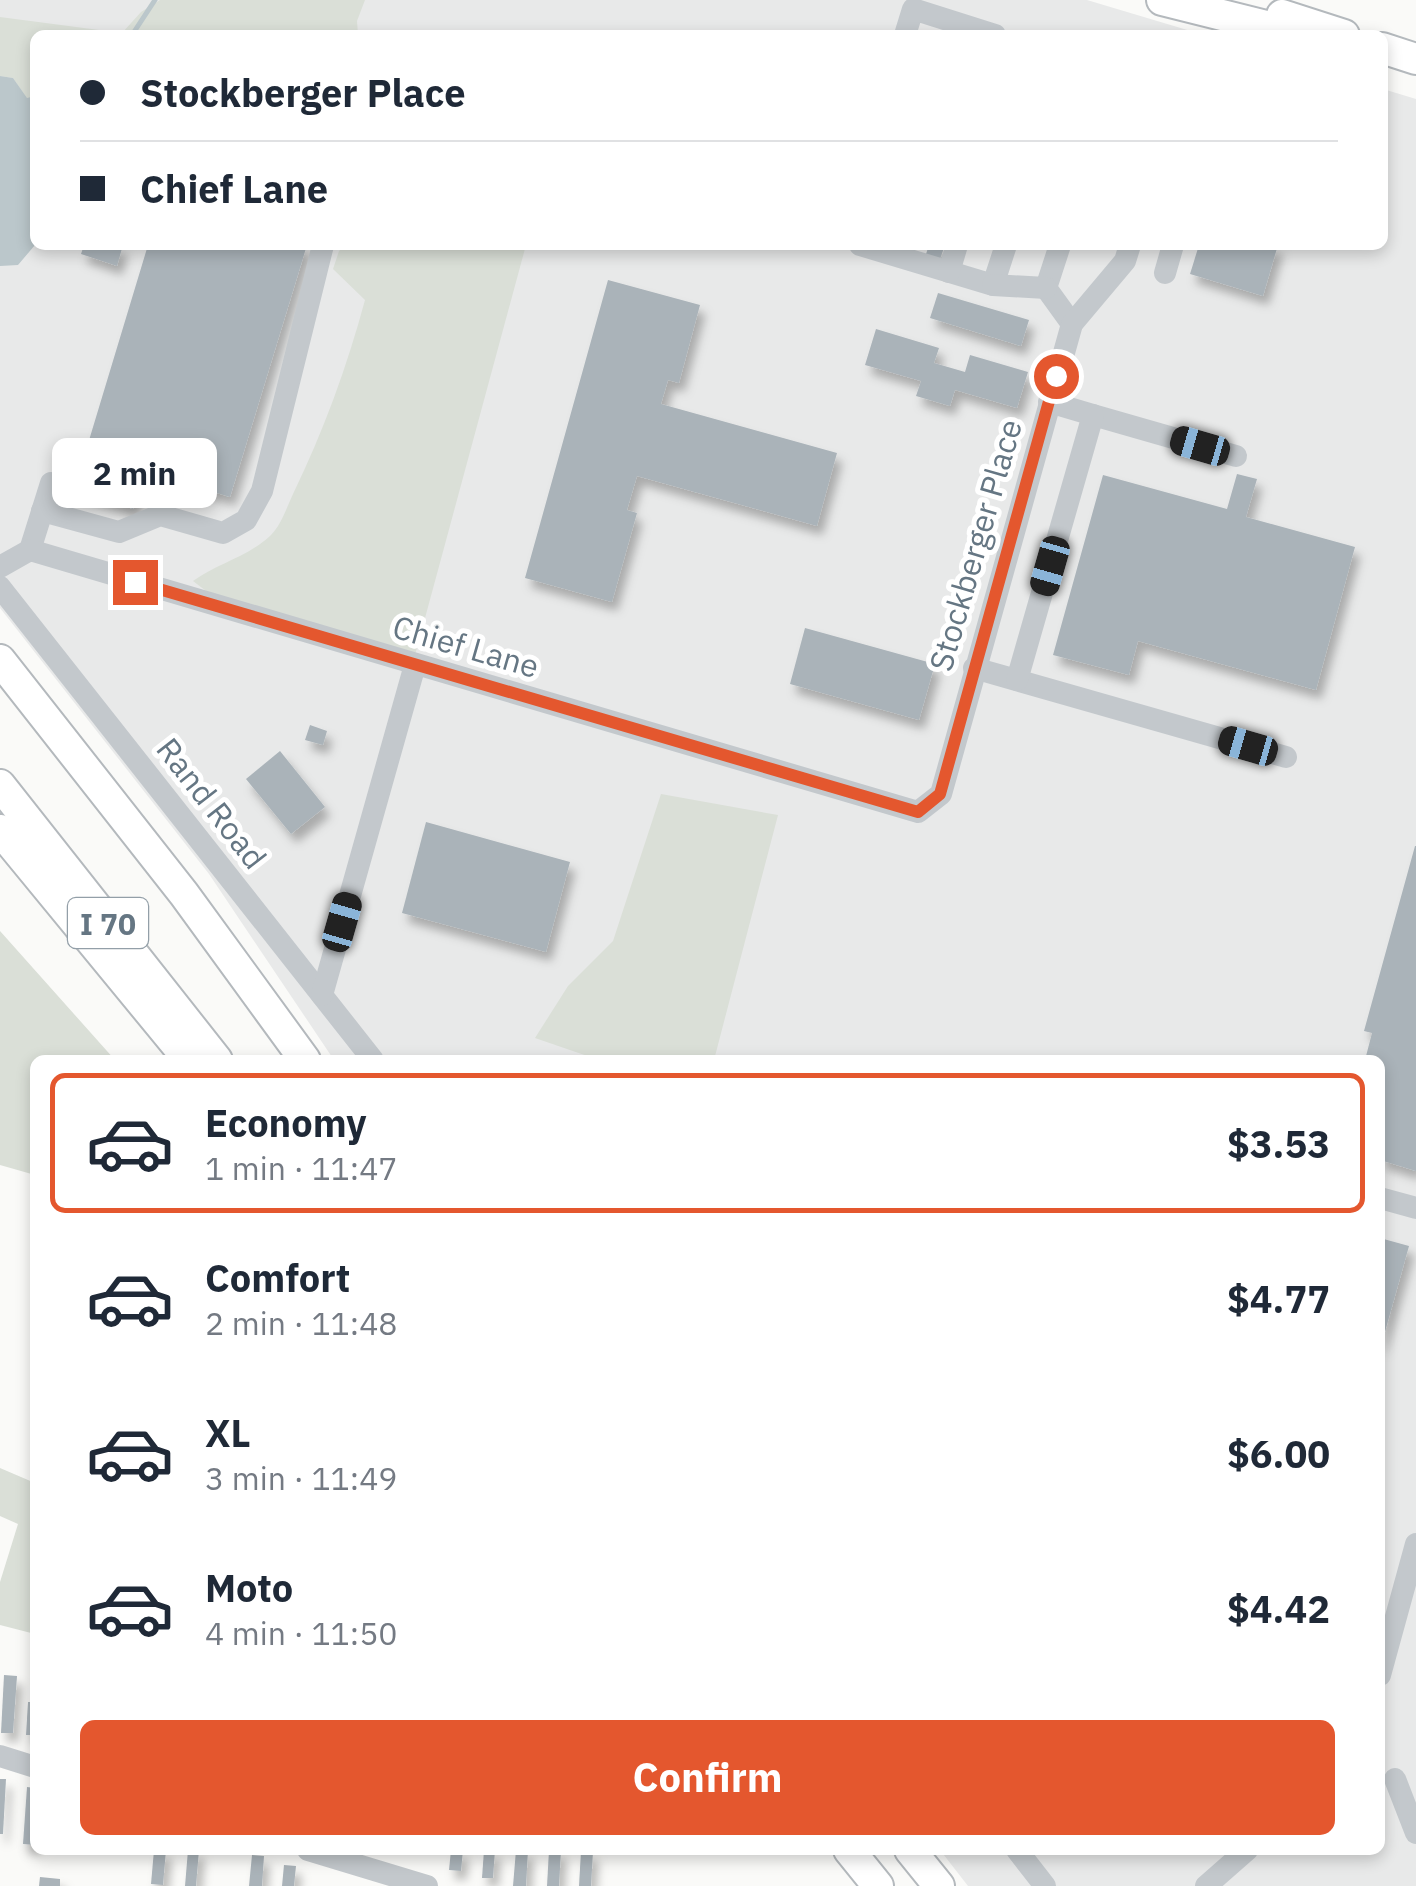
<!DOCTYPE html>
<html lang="en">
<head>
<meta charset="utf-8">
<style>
	:root { --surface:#fff; --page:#f6f6f7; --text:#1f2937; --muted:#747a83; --line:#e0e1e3; --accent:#e4572e }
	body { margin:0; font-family:"IBM Plex Sans",sans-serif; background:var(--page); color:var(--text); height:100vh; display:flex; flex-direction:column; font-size:38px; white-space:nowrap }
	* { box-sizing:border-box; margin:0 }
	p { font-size:32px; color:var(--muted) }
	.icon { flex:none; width:55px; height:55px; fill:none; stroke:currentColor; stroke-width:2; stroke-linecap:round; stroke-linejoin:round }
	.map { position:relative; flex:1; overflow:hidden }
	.drawer { position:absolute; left:30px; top:1055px; width:1355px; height:800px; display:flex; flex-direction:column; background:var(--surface); border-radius:15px; box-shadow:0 5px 15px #0003 }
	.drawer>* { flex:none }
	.top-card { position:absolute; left:30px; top:30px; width:1358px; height:220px; border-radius:15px; box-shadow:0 5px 15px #0003; display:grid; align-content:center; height:220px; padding:0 50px; background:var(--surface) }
	.end { position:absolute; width:45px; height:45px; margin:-22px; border:12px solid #e4572e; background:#fff; box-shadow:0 0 0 5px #fff }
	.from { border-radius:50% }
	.bubble { position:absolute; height:70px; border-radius:15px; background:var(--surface); box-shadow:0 5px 15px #0003; font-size:32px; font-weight:700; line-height:70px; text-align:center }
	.car { position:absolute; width:30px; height:60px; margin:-30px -15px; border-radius:12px; box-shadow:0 0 8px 2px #0007; background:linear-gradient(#222 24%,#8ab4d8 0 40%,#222 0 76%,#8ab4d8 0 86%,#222 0) }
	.top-card b { display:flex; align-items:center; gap:35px; height:95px; font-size:38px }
	.top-card b+b { border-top:2px solid var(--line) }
	.top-card i { width:25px; height:25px; background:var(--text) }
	ul { padding:18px 0 0; list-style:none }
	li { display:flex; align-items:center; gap:30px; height:140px; margin:0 20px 15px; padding:0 30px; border:5px solid transparent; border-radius:15px }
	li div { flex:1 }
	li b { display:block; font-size:38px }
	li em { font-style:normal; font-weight:700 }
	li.active { border-color:var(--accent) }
	li>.icon { width:90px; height:90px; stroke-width:1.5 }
	.action { display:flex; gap:20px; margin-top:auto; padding:20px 50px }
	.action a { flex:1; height:115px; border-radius:15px; background:var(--accent); color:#fff; font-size:40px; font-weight:700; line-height:115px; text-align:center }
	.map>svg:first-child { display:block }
	.built { fill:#e8e9e9 }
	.green { fill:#dadfd7 }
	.water { fill:#bbc7cb }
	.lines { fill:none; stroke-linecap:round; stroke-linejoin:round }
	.stream { stroke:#bbc7cb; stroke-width:5 }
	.building { fill:#aab3b9; filter:url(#shadow) }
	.highway-casing { stroke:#b4b9bd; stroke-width:34 }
	.minor { stroke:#c3c8cc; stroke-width:22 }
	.highway { stroke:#fff; stroke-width:30 }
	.route { stroke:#e4572e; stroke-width:12 }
	.labels { text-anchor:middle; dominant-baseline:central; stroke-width:10; stroke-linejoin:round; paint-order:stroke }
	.shield { fill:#fff; stroke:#939fa8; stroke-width:2.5 }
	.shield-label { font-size:30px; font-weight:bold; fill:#657683 }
	.street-label { font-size:32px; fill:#657683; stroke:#fff }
</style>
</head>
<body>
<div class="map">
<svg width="1416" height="1886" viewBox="0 0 1416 1886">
	<defs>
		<filter id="shadow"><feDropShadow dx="5.5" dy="9" stdDeviation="5" flood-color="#0004"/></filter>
	</defs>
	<rect width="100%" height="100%" fill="#fafaf8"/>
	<path class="built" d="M 0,0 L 1087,0 L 1204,35 L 35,35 L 35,245 L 1382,245 L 1383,89 L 1416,99 L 1416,1886 L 968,1886 L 940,1850 L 1380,1850 L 1380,1060 L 334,1060 L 209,874 L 0,608 Z"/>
	<g class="green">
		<path d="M 160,0 L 365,0 L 357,21 L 358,35 L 35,35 L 35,96 L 27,99 L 13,78 L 0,76 L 0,17 L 122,33 L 141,12 Z"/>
		<path d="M 345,245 L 526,245 L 415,655 L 210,594 L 193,581 C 218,563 248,557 271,535 C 281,525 287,507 293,494 C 323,432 347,367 365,300 L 333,269 L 339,251 Z"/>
		<path d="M 661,794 L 778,815 L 714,1060 L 599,1060 L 535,1038 L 568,986 L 613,941 Z"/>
		<path d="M 0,931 L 115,1060 L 35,1060 L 35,1175 L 0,1165 Z"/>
		<path d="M 0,1468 L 35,1483 L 35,1634 L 0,1625 L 0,1582 L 18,1524 L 0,1516 Z"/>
	</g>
	<path class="water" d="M 0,76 L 13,78 L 27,98 L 35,96 L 35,245 L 18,265 L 0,266 Z"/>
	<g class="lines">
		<path class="stream" d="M 132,35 L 155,0"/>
	</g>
	<g class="building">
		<path d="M 84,245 L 123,245 L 117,266 L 81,254 Z"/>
		<path d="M 148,245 L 307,245 L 230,497 L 145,471 L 133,509 L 74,490 Z"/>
		<path d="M 929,245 L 945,245 L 939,262 L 925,257 Z"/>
		<path d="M 1199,245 L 1278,245 L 1263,296 L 1190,274 Z"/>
		<path d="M 608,280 L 700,305 L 679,383 L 668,380 L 661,404 L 837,453 L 817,526 L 637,476 L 627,510 L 637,513 L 612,602 L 525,578 Z"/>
		<path d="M 938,293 L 1029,320 L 1021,346 L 930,318 Z"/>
		<path d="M 876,329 L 939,348 L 934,363 L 965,372 L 970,355 L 1028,372 L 1017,408 L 955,390 L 950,406 L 916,396 L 921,381 L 865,365 Z"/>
		<path d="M 1237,474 L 1257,479 L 1246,517 L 1355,547 L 1316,690 L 1138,641 L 1129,675 L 1053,655 L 1103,475 L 1227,509 Z"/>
		<path d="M 805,628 L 935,664 L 919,720 L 790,684 Z"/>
		<path d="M 310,725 L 327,731 L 323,745 L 305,740 Z"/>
		<path d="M 280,751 L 325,807 L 291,834 L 246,779 Z"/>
		<path d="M 426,822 L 570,862 L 546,952 L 402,913 Z"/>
		<path d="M 1415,846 L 1416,846 L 1416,1171 L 1380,1160 L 1380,1060 L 1365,1060 L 1372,1033 L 1364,1031 Z"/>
		<path d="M 1380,1238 L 1409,1246 L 1381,1346 L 1380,1346 Z"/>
		<path d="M 4,1675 L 17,1676 L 13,1733 L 1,1733 Z"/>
		<path d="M 28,1702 L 35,1702 L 35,1735 L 26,1735 Z"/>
		<path d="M 0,1779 L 6,1779 L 3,1834 L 0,1834 Z"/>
		<path d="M 27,1787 L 35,1788 L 35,1845 L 23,1844 Z"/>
		<path d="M 154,1850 L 166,1850 L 163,1885 L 151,1884 Z"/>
		<path d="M 188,1850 L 199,1850 L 196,1886 L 185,1886 Z"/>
		<path d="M 451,1850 L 463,1850 L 461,1871 L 449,1870 Z"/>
		<path d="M 484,1850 L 495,1850 L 493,1878 L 482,1878 Z"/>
		<path d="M 516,1850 L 528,1850 L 526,1886 L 513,1886 Z"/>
		<path d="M 549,1850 L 561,1850 L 559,1886 L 547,1886 Z"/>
		<path d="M 581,1851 L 593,1852 L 591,1886 L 579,1886 Z"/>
		<path d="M 252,1855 L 264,1856 L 262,1886 L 249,1886 Z"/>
		<path d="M 284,1865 L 296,1866 L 294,1886 L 282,1886 Z"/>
		<path d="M 40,1877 L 60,1879 L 60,1886 L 39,1886 Z"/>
	</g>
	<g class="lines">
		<g class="highway-casing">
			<g id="highway">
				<path d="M 1162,0 L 1302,35"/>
				<path d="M 1282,15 L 1344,35"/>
				<path d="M 1382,48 L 1416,59"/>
				<path d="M 0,660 L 184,894 L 305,1060"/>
				<path d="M 0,785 L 217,1060"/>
				<path d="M 0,830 L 189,1060"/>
				<path d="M 849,1850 L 878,1886"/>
				<path d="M 910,1850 L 939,1886"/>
			</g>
		</g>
		<g class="minor">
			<path d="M 905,35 L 913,9 L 995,35"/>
			<path d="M 860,245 L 993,285 L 1006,245"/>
			<path d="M 1060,245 L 1046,288 L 1072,324"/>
			<path d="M 949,272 L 957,245"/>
			<path d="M 1165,273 L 1173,245"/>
			<path d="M 993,285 L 1046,288"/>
			<path d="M 1093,415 L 1236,456"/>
			<path d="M 42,511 L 119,532 L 160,515 L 223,533 L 246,520 L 262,491 L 323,245"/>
			<path d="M 30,550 L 51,483"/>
			<path d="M 0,567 L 30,550 L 918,812 L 941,794 L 1072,324 L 1125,261 L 1130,245"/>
			<path d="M 0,587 L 373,1060"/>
			<path d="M 974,668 L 1286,757"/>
			<path d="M 1017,680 L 1093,415 L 1049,402"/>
			<path d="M 322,995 L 415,665"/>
			<path d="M 1380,1198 L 1416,1208"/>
			<path d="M 1380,1675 L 1416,1544"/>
			<path d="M 0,1756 L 35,1767"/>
			<path d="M 1395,1779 L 1416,1833"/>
			<path d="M 308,1850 L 427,1886"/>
			<path d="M 1017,1850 L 1045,1886"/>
			<path d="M 1206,1886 L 1247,1850"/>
		</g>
		<use href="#highway" class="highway"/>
	</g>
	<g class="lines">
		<path class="route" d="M 135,582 L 918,812 L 940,794 L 1056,376"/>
	</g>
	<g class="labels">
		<rect class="shield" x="68" y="898" width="80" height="50" rx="8"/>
		<g class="shield-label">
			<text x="108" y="923">I 70</text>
		</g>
		<g class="street-label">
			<text transform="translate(975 545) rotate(-74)">Stockberger Place</text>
			<text transform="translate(466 646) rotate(16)">Chief Lane</text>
			<text transform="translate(212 803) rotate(52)">Rand Road</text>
		</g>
	</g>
</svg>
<i class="end from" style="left:1056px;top:376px"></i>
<i class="end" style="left:135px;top:582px"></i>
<div class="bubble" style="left:52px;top:438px;width:165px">2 min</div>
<i class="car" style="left:1200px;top:446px;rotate:286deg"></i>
<i class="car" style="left:1050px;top:566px;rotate:196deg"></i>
<i class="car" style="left:1248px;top:746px;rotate:286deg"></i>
<i class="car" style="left:342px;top:922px;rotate:16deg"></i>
<div class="top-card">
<b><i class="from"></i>Stockberger Place</b>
<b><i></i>Chief Lane</b>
</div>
<section class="drawer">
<ul>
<li class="active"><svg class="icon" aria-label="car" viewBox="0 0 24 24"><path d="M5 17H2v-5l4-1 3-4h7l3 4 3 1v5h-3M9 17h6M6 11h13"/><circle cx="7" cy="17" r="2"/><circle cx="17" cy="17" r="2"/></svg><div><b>Economy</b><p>1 min · 11:47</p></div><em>$3.53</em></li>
<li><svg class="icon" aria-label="car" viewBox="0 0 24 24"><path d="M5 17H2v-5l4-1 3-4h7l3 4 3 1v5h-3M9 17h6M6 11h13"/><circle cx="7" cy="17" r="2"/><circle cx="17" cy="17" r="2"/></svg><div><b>Comfort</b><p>2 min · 11:48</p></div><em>$4.77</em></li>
<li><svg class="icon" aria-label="car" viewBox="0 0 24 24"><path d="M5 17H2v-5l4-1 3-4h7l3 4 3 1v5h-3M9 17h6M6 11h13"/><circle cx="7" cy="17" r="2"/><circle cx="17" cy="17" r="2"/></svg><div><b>XL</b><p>3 min · 11:49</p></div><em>$6.00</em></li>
<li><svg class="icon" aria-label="car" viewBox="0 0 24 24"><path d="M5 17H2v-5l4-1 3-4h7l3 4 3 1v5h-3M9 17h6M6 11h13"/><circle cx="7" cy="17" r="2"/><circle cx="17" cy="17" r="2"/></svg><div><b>Moto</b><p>4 min · 11:50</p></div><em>$4.42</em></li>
</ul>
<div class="action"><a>Confirm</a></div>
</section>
</div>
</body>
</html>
